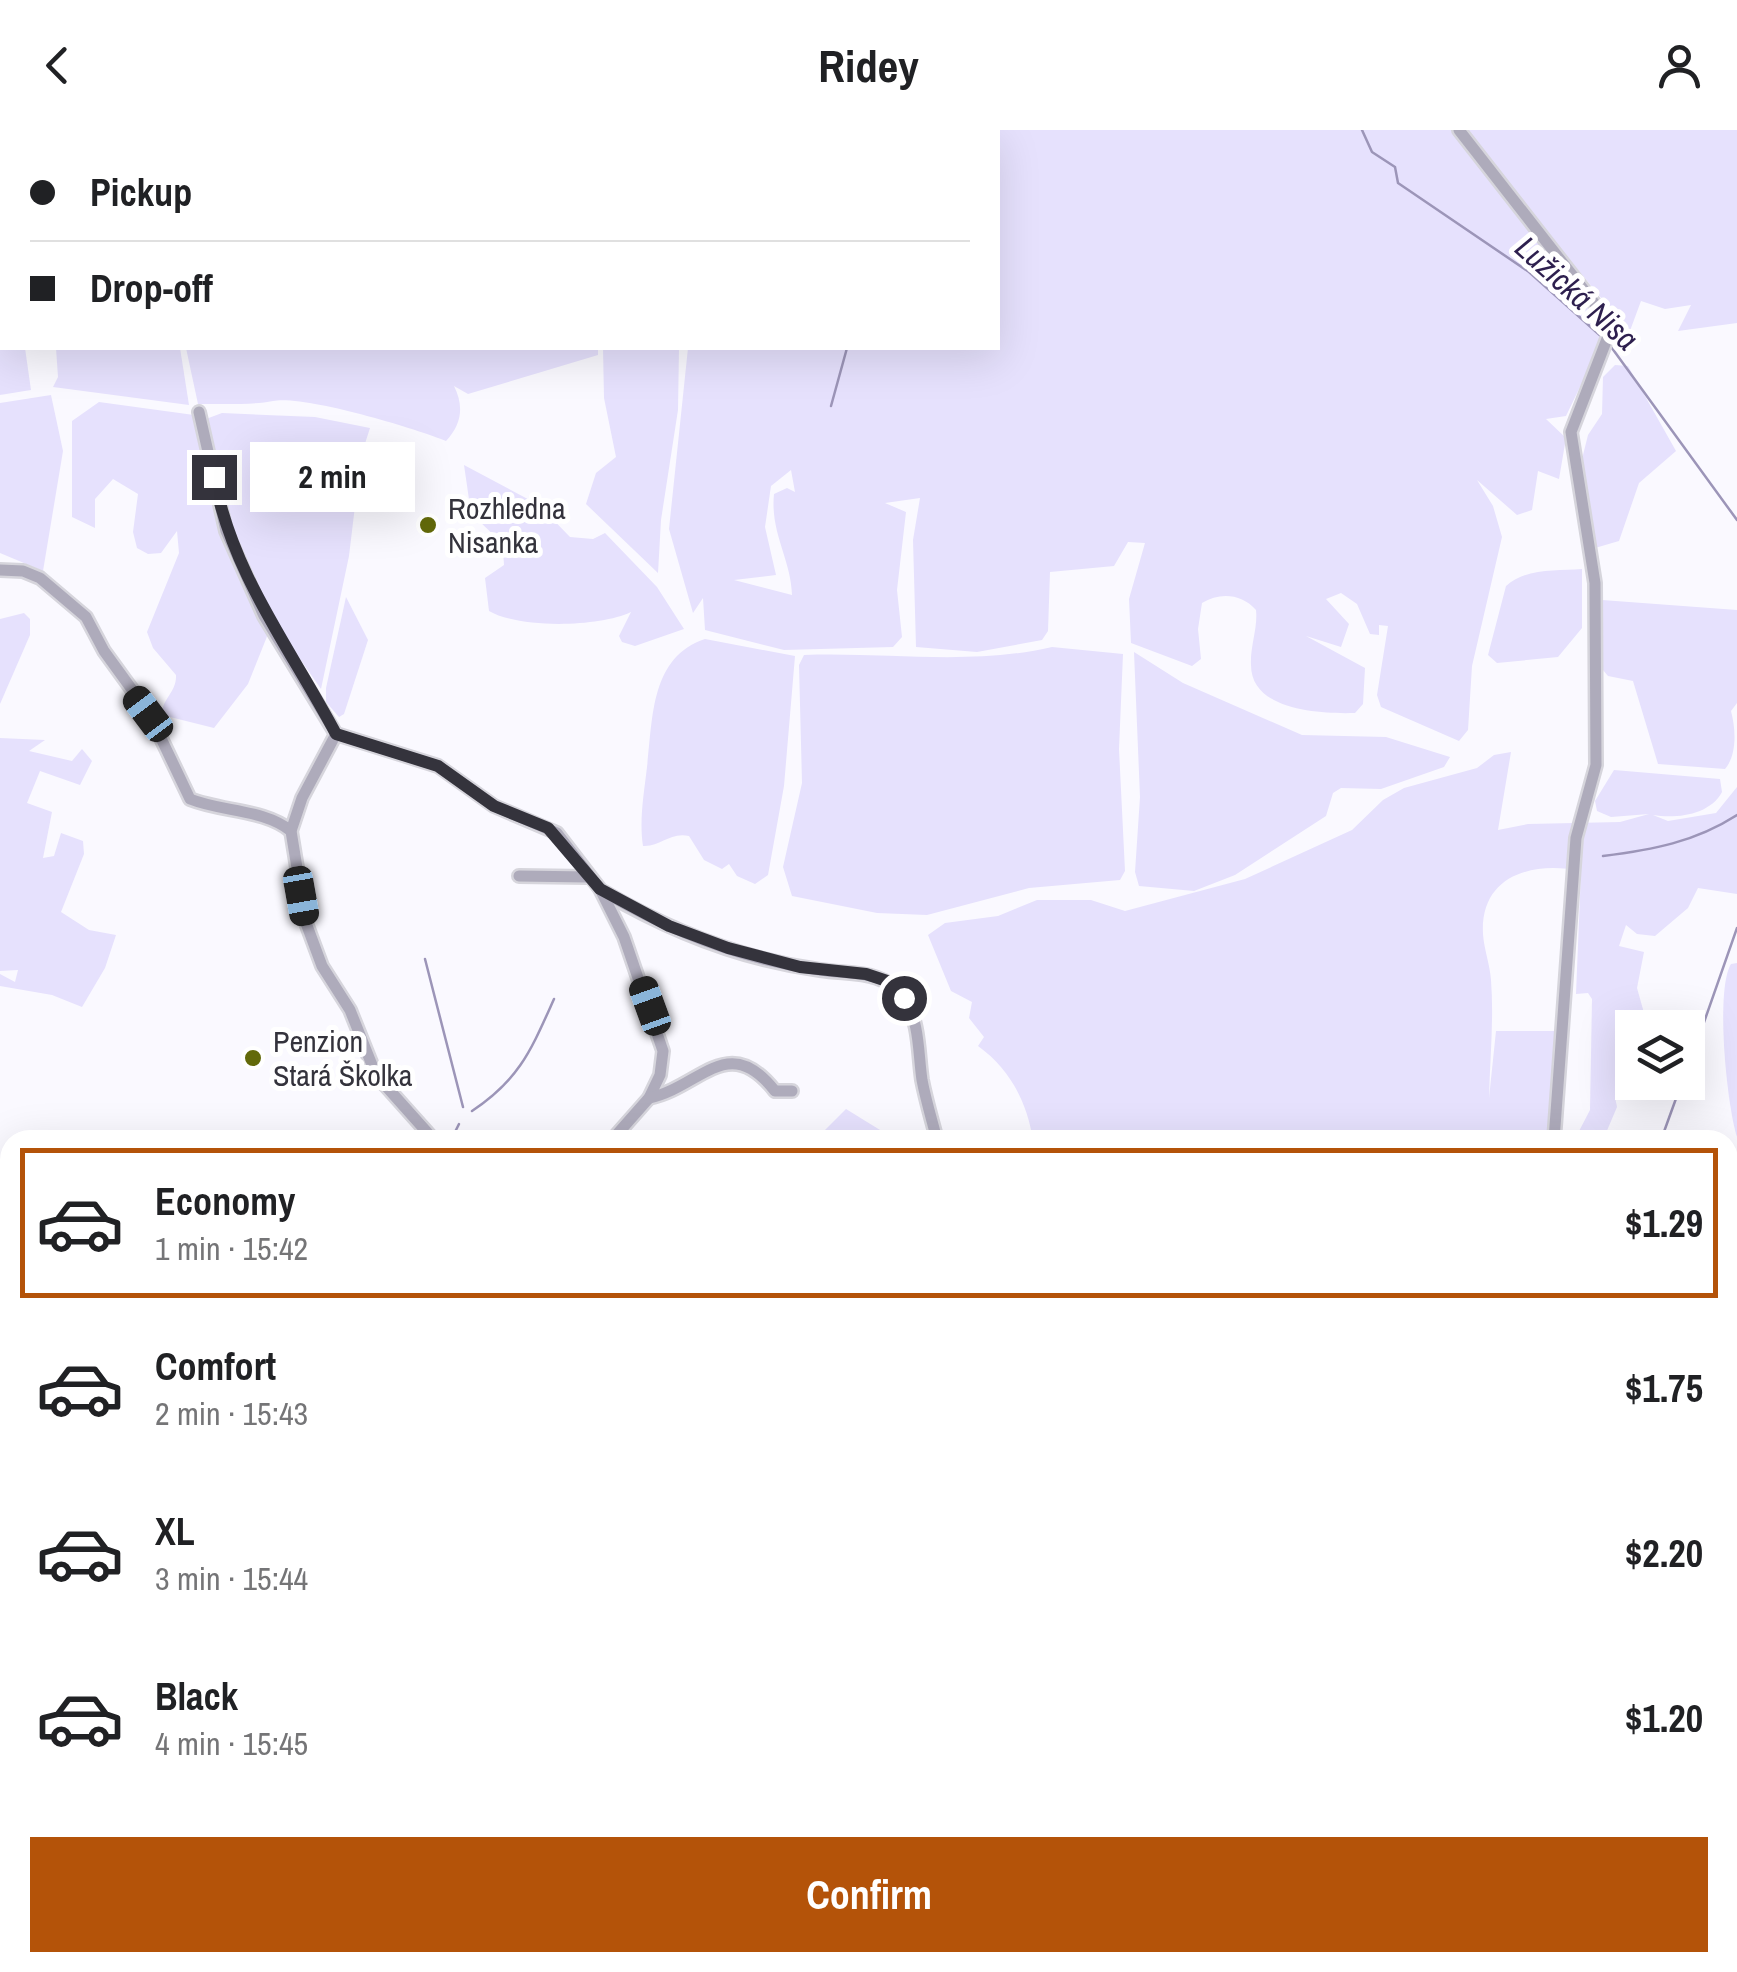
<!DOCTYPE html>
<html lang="en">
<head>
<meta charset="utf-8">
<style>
	:root { --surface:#fff; --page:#f2f2f2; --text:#202124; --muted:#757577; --line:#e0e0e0; --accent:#b45309 }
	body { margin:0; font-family:"Archivo Narrow",sans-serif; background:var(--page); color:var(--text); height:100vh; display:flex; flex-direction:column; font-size:38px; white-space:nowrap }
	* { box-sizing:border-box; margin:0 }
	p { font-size:32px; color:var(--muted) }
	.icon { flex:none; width:55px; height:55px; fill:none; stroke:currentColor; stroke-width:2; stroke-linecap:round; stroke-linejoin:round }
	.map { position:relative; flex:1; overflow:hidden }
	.drawer { position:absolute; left:0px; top:1000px; width:1738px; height:842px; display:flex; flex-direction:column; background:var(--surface); border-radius:30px 30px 0 0; box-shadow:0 10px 40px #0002 }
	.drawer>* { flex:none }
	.hud { position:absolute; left:0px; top:0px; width:1000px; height:220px; box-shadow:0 10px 40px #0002; display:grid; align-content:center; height:220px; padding:0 30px; background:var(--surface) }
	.controls { position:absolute; left:1615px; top:880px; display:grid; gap:20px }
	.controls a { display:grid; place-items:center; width:90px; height:90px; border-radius:0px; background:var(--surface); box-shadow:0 10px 40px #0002; font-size:50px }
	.end { position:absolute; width:45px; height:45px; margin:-22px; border:12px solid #34333c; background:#fff; box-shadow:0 0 0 5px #fff }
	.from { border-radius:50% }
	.bubble { position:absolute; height:70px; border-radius:0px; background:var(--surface); box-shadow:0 10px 40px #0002; font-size:32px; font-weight:700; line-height:70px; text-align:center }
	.car { position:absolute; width:30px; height:60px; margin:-30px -15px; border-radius:12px; box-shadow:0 0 8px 2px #0007; background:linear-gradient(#222 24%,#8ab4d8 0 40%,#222 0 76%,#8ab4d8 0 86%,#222 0) }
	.hud b { display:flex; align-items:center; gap:35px; height:95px; font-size:38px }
	.hud b+b { border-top:2px solid var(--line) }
	.hud i { width:25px; height:25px; background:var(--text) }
	ul { padding:18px 0 0; list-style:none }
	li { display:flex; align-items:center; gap:30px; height:150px; margin:0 20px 15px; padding:0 10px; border:5px solid transparent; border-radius:0px }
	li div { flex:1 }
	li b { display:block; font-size:38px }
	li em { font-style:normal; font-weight:700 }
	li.active { border-color:var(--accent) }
	li>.icon { width:90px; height:90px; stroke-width:1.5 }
	.cta { display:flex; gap:20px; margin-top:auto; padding:20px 30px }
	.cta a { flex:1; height:115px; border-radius:0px; background:var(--accent); color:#fff; font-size:40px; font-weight:700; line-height:115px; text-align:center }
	header { display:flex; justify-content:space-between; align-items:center; height:130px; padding:0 30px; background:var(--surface); font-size:45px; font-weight:700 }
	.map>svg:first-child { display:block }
	.green { fill:#e6e1fd; fill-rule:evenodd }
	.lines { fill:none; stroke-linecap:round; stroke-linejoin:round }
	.stream { stroke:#9c95b8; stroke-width:2.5 }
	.minor-casing { stroke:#d6d5dc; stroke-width:16 }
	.minor { stroke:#aeabbb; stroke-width:11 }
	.route { stroke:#34333c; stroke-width:12 }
	.poi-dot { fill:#62690a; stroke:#fff; stroke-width:4 }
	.labels { text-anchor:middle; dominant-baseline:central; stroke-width:10; stroke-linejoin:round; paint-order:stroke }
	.poi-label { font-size:30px; fill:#34333c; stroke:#fff; text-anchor:start }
	.water-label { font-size:32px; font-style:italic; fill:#2d1f4e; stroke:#fff }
</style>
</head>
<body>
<header><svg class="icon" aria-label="back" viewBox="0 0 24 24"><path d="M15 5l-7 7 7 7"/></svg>Ridey<svg class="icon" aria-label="person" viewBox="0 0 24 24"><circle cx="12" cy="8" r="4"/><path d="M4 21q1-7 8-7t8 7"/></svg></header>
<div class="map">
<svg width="1737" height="1842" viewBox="0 0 1737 1842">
	<rect width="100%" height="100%" fill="#faf9ff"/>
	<g class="green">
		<path d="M 0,0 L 1453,0 L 1603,194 L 1605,205 L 1566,286 L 1546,289 L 1566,308 L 1559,349 L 1538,341 L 1532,380 L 1517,385 L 1477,350 L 1493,376 L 1502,407 L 1472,536 L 1468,600 L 1459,611 L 1381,577 L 1377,565 L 1388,496 L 1379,495 L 1379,505 L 1370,504 L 1357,474 L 1341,463 L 1326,469 L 1349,494 L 1341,517 L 1306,506 L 1365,538 L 1363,574 L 1355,583 C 1321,584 1251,581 1251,535 C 1250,516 1258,498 1256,480 C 1242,464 1220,462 1202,473 L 1198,499 L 1201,529 L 1192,536 L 1131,513 L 1129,469 L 1145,413 L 1128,412 L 1114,436 L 1050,442 L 1048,501 L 1042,510 L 977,522 L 916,517 L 913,410 L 920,368 L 885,373 L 906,382 L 897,460 L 902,507 L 893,517 L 784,520 L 705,500 L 703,468 L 693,483 L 669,399 L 688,218 L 998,218 L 998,2 L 2,2 L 2,218 L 25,218 L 31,260 L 0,265 ZM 791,340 L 795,362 L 787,358 L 774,364 C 770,403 791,429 792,465 L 734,450 L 776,445 L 765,397 L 771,356 Z"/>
		<path d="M 1467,0 L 1737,0 L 1737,193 L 1678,201 L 1691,175 L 1665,179 L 1641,171 L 1624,217 L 1618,213 L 1612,181 L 1472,12 Z"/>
		<path d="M 56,218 L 180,218 L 189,275 L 53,257 L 58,247 Z"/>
		<path d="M 186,218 L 598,218 L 598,225 L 468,264 L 454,256 C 464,276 462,294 446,311 C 414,298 305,265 273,271 C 253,275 223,274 198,274 Z"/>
		<path d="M 603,218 L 679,218 L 678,280 L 661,390 L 658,443 L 586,374 L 596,343 L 616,327 L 604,268 Z"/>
		<path d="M 1615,235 L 1628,236 L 1676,321 L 1639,353 L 1619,411 L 1595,418 L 1581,333 L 1588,305 L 1602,284 L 1603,247 Z"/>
		<path d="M 51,265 L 63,321 L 43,441 L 0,423 L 0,273 Z"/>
		<path d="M 99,272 L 194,285 L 218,390 L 268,504 L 248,554 L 214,598 L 162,585 C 161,570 177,562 176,545 L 153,518 L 147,502 L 179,423 L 177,401 L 161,423 L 148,424 L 137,418 L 133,402 L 138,364 L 113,349 L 95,369 L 95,398 L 72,387 L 72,291 Z"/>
		<path d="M 222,283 L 315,287 L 370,298 L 361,326 L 349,426 L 321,559 L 274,492 L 226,388 L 206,289 Z"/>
		<path d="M 464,335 L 539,375 L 570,407 L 593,409 L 605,403 L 657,457 L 684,499 L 635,516 L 622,512 L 619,506 L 631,482 C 600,497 520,499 489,481 L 485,448 L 504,435 C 504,407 486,400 471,383 Z"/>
		<path d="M 1582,439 L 1582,498 L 1558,527 L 1497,533 L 1488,525 L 1506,456 C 1526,438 1556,441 1582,439 Z"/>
		<path d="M 346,467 L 368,510 L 344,584 L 339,587 L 326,572 L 326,558 Z"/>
		<path d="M 1602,470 L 1737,480 L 1737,573 L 1731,581 C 1736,600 1737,625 1725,639 L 1658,634 L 1633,551 L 1608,546 L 1603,540 Z"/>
		<path d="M 24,483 L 30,489 L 30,505 L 0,574 L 0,489 Z"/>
		<path d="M 705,509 L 795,526 L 784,656 L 768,745 L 755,754 L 737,746 L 729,734 L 722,739 L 704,730 L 689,706 C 669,702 661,717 643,716 C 639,690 644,663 647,637 C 653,589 650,527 705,509 Z"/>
		<path d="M 1052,517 L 1123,524 L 1119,619 L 1125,741 L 1120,750 L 1029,758 L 927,785 L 877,783 L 792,766 L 783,737 L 802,653 L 799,535 L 804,525 C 888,522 970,536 1052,517 Z"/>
		<path d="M 1134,522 L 1183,553 L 1302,605 L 1386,607 L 1450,627 L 1444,637 L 1381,659 L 1341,658 L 1333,663 L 1326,686 L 1235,745 L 1194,761 L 1139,756 L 1135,742 L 1140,667 Z"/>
		<path d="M 0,608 L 45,610 L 29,621 L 72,631 L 82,619 L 92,631 L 80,655 L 40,641 L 27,673 L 52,682 L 43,728 L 54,726 L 61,703 L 83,711 L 84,724 L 61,782 L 89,800 L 116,805 L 105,838 L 82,877 L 52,865 L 0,856 L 0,844 L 15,852 L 18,840 L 0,841 Z"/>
		<path d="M 1511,622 L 1498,700 L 1528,694 L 1620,692 L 1649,684 L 1611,687 L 1597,681 L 1595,671 L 1614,640 L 1720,649 L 1722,662 C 1710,685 1676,689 1653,685 L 1668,691 L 1716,683 L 1737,657 L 1737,764 L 1698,758 L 1688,778 L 1655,806 L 1637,804 L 1626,795 L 1619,816 L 1644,822 L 1637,858 L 1648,897 L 1632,898 C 1632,923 1637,949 1615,967 L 1617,977 L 1603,1010 L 1580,1010 L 1577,1005 L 1590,980 L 1592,869 L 1588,863 L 1576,864 L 1581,741 C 1533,731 1480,745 1483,804 C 1484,819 1490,835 1491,850 C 1494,889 1490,929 1489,968 L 1496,901 L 1558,901 L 1551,1010 L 1033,1010 C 1027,972 1010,939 978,916 L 984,907 L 969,888 L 972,872 L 951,861 L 928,805 L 945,793 L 998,786 L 1037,770 L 1091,770 L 1125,781 L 1245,749 L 1352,700 L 1383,670 L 1404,658 L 1477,638 L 1494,625 Z"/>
		<path d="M 1737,833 L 1737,1007 C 1727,977 1715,860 1731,834 Z"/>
		<path d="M 846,979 L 893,1008 L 894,1010 L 815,1010 Z"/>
		<path d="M 10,1275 L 10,1528 L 0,1536 L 0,1295 Z"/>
		<path d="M 720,1832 L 783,1833 L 786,1842 L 692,1842 Z"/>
		<path d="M 676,1833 L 682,1842 L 421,1842 L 412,1833 Z"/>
		<path d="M 1612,1833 L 1618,1842 L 1301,1842 L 1294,1833 Z"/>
	</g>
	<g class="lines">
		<g class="stream">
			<path d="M 1362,0 L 1372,22 L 1395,37 L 1398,53 L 1529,142 L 1603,208"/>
			<path d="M 904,2 L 905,0"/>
			<path d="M 1609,214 L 1737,390"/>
			<path d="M 831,276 L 847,218"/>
			<path d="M 1603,726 C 1652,720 1695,712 1737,685"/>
			<path d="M 425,829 L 463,977"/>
			<path d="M 1688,938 L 1737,798"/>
			<path d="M 472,981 C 520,949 531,920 554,869"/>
			<path d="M 451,1010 L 459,994"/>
			<path d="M 1661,1010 L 1682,952"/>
			<path d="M 0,1120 L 10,1119"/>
			<path d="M 0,1799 L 10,1798"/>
			<path d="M 84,1832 L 92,1842"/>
			<path d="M 1080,1832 L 1087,1842"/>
		</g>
		<g class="minor-casing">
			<g id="minor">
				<path d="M 1459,0 L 1612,196 L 1571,302 L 1595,453 L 1596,635 L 1576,708 L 1554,1010"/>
				<path d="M 199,282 L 226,401 L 264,486 L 336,604 L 438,636 L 494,676 L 557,703 L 600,759 L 624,807 L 663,921 L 660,945 L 649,968 L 612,1010"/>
				<path d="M 0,440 L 23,441 L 40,448 L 86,487 L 104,521 L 149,583 L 190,669 C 222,682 264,679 291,701"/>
				<path d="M 336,604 L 302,668 L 291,701 L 306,793 L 322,836 L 350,880 L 376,945 L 434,1010"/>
				<path d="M 519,746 L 588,747"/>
				<path d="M 604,762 C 670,801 745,830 820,840 C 851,845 884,839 904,868 C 920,892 918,923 922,950 C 926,971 932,990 937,1010"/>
				<path d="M 649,968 C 701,957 728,901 775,961 L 792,961"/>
				<path d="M 0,1195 L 10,1191"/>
				<path d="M 1728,1287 L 1737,1276"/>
				<path d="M 935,1832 L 981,1842"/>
				<path d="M 382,1842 L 387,1832"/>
				<path d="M 1101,1842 L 1125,1832"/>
				<path d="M 1176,1842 L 1177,1832"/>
			</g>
		</g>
		<use href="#minor" class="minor"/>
	</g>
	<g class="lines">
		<path class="route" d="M 214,347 C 233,446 290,517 336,604 L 438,636 L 494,676 L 548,698 L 600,759 L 669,796 L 728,818 L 800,837 L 866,844 L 887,851 L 904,868"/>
	</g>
	<g class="poi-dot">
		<circle cx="428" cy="395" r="10"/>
		<circle cx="253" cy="928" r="10"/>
	</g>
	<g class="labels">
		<g class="poi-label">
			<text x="448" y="378">Rozhledna<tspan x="448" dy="34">Nisanka</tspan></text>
			<text x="273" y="911">Penzion<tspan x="273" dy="34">Stará Školka</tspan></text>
		</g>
		<g class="water-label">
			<text transform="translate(1577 163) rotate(42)">Lužická Nisa</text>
		</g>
	</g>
</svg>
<div class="controls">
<a><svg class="icon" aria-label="layers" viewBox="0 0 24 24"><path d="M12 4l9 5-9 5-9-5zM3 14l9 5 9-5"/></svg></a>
</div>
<i class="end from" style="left:904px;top:868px"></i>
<i class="end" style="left:214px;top:347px"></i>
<div class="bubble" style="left:250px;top:312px;width:165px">2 min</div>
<i class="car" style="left:148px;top:584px;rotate:323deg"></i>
<i class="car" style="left:301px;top:766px;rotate:170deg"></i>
<i class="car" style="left:650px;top:876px;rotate:340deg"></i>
<div class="hud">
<b><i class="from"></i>Pickup</b>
<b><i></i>Drop-off</b>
</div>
<section class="drawer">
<ul>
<li class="active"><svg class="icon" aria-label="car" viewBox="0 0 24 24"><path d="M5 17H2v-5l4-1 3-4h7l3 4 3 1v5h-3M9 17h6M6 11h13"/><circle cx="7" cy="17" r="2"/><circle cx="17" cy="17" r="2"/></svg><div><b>Economy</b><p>1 min · 15:42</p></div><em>$1.29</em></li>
<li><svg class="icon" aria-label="car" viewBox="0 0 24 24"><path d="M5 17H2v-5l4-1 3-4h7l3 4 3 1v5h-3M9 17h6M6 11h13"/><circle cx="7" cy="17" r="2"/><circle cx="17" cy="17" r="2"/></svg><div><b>Comfort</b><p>2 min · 15:43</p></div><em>$1.75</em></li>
<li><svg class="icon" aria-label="car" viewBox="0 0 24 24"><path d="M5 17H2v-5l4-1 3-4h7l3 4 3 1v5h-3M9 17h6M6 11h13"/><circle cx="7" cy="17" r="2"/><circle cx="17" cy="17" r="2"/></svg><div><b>XL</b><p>3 min · 15:44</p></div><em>$2.20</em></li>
<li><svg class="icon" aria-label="car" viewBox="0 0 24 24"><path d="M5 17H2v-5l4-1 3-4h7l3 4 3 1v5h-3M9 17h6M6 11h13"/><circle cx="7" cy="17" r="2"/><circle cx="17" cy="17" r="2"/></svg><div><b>Black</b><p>4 min · 15:45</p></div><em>$1.20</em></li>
</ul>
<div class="cta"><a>Confirm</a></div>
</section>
</div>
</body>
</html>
